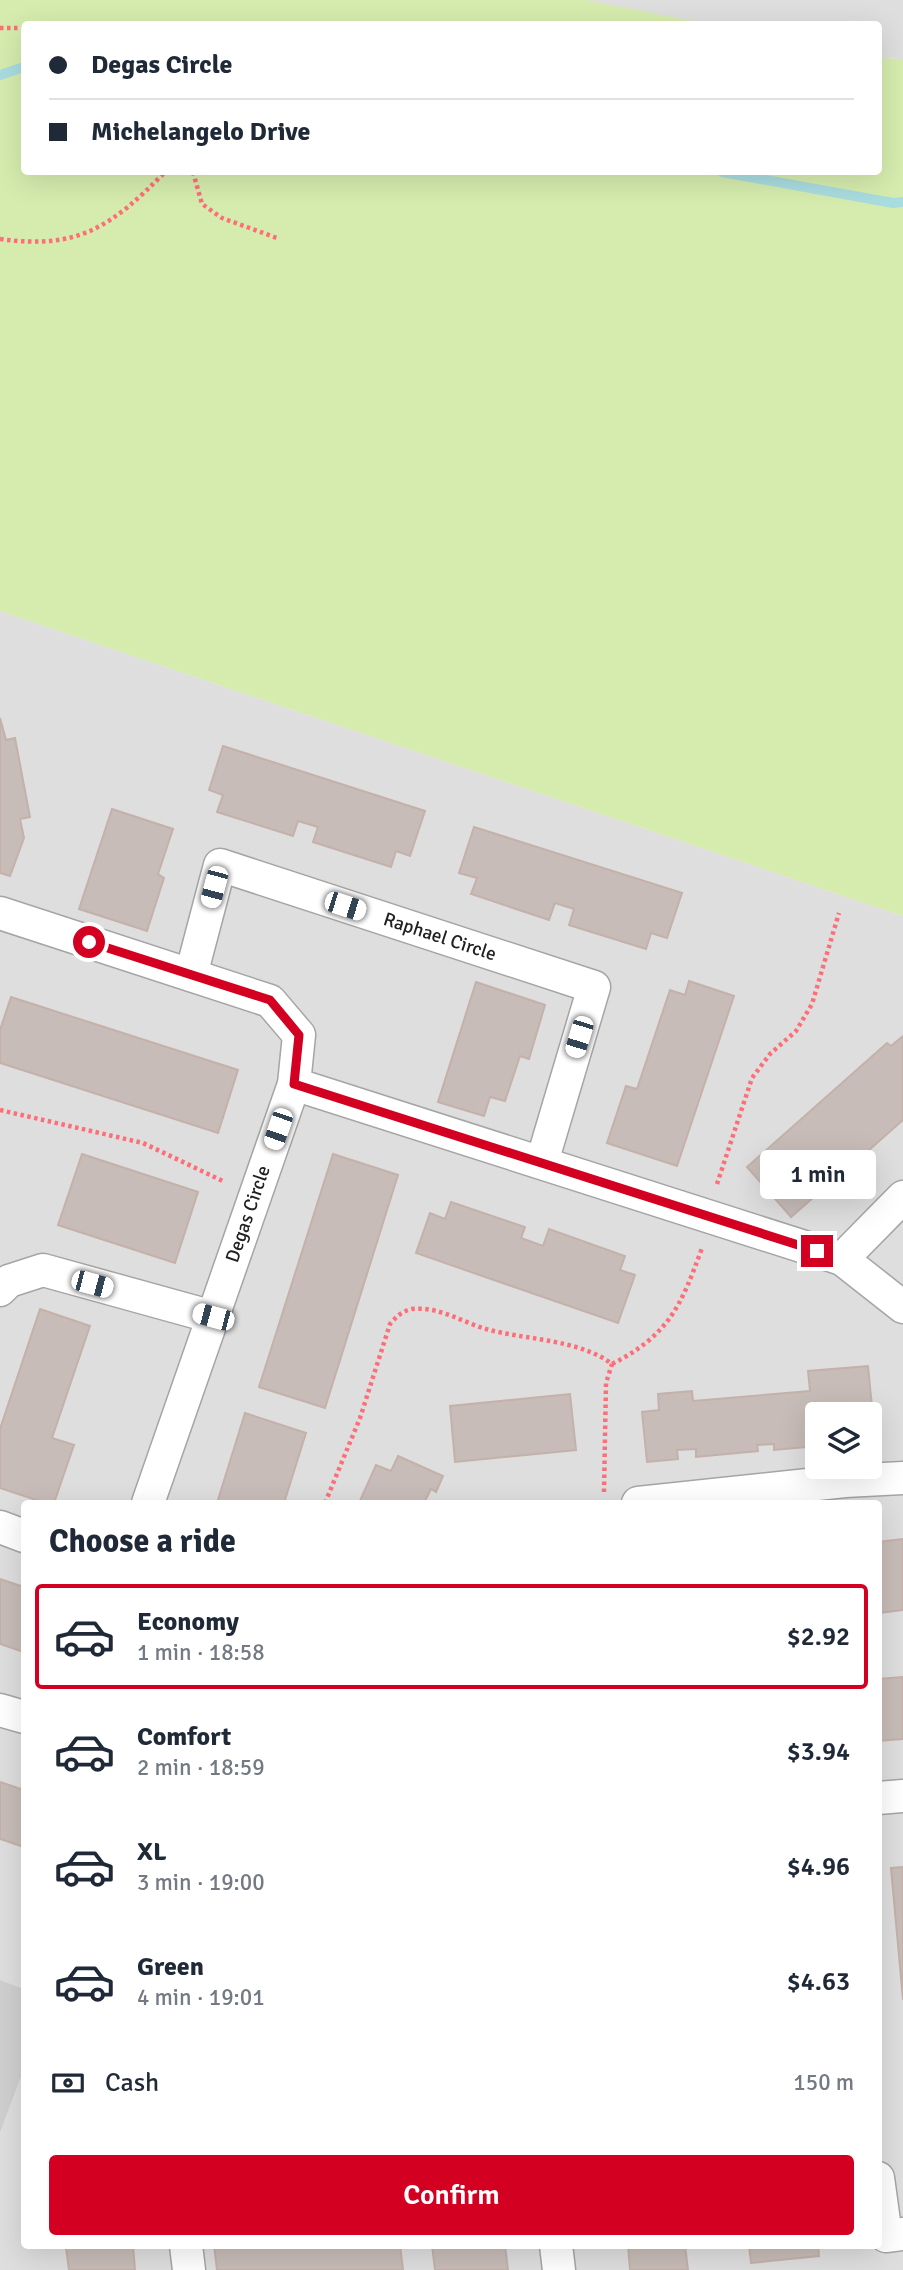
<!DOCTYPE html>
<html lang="en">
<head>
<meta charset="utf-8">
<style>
	:root { --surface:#fff; --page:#f6f6f7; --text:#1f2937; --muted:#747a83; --line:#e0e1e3; --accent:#d30022 }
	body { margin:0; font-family:Signika,sans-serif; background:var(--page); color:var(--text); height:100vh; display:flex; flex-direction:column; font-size:26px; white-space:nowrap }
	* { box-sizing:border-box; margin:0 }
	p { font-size:23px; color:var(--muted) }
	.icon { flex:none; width:38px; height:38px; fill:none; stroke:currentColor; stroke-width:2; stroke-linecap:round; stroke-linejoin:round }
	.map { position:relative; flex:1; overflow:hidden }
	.panel { position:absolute; left:21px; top:1500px; width:861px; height:749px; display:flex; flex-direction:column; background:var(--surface); border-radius:7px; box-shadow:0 7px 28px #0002 }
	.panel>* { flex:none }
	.top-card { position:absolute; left:21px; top:21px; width:861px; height:154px; border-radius:7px; box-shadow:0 7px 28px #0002; display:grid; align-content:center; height:154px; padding:0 28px; background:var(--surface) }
	.fabs { position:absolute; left:805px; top:1402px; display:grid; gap:14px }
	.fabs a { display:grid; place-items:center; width:77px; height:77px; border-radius:7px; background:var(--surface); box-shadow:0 7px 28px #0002; font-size:35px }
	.end { position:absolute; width:32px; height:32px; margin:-16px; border:9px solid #d30022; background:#fff; box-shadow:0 0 0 4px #fff }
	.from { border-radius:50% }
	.bubble { position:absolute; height:49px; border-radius:7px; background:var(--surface); box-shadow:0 7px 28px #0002; font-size:23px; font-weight:600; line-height:49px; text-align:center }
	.car { position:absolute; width:21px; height:42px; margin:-21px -10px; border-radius:9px; box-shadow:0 0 5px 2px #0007; background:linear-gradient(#fff 24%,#345 0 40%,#fff 0 76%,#345 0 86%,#fff 0) }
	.top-card b { display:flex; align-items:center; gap:24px; height:66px; font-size:26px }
	.top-card b+b { border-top:2px solid var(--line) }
	.top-card i { width:18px; height:18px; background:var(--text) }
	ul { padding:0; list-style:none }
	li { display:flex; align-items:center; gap:21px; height:105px; margin:0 14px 10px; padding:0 14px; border:4px solid transparent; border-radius:7px }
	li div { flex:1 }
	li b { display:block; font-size:26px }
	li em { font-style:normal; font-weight:600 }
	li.active { border-color:var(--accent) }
	li>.icon { width:63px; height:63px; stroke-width:1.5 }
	h2 { padding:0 28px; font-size:32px; line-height:84px }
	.pay { display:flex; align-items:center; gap:18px; height:77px; padding:0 28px; font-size:26px }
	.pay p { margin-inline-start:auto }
	.primary-button { display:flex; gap:14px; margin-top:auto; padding:14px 28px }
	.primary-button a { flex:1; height:80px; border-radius:7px; background:var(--accent); color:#fff; font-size:28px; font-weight:600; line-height:80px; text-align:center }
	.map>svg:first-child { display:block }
	.residential { fill:#dfdedf; fill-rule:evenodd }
	.religious { fill:#cfcfcf }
	.grass { fill:#d6ecae }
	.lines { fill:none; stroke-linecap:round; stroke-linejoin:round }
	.stream { stroke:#a9dcdf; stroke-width:10 }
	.building { fill:#c7bcb7; stroke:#c4b1aa; stroke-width:2 }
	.minor-casing { stroke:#a5a5a5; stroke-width:35 }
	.path { stroke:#fc6f77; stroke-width:4.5; stroke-dasharray:3.5 3.5; stroke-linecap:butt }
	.minor { stroke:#fff; stroke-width:32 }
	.route { stroke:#d30022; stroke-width:9 }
	.labels { text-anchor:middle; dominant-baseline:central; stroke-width:5; stroke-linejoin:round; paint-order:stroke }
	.street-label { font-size:19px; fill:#212121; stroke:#fff }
</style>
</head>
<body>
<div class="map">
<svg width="903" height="2270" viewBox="0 0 903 2270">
	<rect width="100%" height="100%" fill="#f2ede8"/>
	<g class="residential">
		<path d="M 545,0 L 903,0 L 903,59 L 879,58 L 878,24 L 685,24 Z"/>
		<path d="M 0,611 L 903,916 L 903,2270 L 0,2270 L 0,2133 L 24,2069 L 24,2245 L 878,2245 L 878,1503 L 24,1503 L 24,1989 L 0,1980 ZM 817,1414 L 870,1414 L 870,1466 L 817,1466 Z"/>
	</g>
	<path class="religious" d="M 0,1980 L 24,1989 L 24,2069 L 0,2133 Z"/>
	<path class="grass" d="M 0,0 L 585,0 L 709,24 L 24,24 L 24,172 L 878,172 L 879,58 L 903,59 L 903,916 L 0,611 Z"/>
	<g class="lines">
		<g class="stream">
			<path d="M 0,75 L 24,67"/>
			<path d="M 722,172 L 893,203 L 903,202"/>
		</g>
	</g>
	<g class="building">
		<path d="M 0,718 L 6,740 L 15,738 L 30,817 L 20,819 L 24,838 L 10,876 L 0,873 Z"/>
		<path d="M 223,746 L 425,811 L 410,856 L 396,851 L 391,867 L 313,842 L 318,827 L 298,821 L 293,836 L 217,812 L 223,795 L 209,790 Z"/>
		<path d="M 112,809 L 173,829 L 158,874 L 164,878 L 147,931 L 79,909 Z"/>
		<path d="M 474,827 L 682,893 L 667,938 L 651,933 L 646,949 L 569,925 L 574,909 L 555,903 L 549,920 L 471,894 L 477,878 L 459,873 Z"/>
		<path d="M 689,981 L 734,996 L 677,1166 L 607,1143 L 626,1086 L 637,1089 L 670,990 L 685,995 Z"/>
		<path d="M 476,982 L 545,1005 L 529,1059 L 520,1056 L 505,1101 L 490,1097 L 484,1116 L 438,1102 Z"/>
		<path d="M 11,997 L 238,1070 L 218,1133 L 0,1063 L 0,1030 Z"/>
		<path d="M 903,1036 L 903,1120 L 851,1166 L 841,1154 L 836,1159 L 846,1169 L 791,1217 L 747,1167 L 887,1043 L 891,1046 Z"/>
		<path d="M 82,1154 L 198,1192 L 175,1263 L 58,1225 Z"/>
		<path d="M 333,1154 L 398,1175 L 325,1408 L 259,1387 Z"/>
		<path d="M 451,1202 L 525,1227 L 521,1238 L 543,1246 L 549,1229 L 625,1256 L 620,1270 L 635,1275 L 618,1323 L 416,1253 L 430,1213 L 445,1219 Z"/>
		<path d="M 40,1309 L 90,1326 L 52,1438 L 74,1445 L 54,1503 L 45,1503 L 0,1488 L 0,1429 Z"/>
		<path d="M 868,1366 L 875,1437 L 870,1437 L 870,1414 L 817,1414 L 817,1446 L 774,1450 L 774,1444 L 757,1445 L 758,1451 L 696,1457 L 696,1449 L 677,1450 L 678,1459 L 647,1462 L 642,1412 L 659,1410 L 658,1394 L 692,1391 L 693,1401 L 810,1391 L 808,1371 Z"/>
		<path d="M 570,1394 L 576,1450 L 455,1462 L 450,1406 Z"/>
		<path d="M 245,1413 L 306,1433 L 284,1503 L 217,1503 Z"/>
		<path d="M 398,1456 L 443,1476 L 436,1492 L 431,1489 L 424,1503 L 359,1503 L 376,1465 L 391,1471 Z"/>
		<path d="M 903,1539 L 903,1610 L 878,1613 L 878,1542 Z"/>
		<path d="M 0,1579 L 24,1587 L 24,1652 L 0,1644 Z"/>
		<path d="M 903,1677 L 903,1739 L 878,1741 L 878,1679 Z"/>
		<path d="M 0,1782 L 24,1790 L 24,1847 L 0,1839 Z"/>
		<path d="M 903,1867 L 903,2000 L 891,1868 Z"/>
		<path d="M 77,2245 L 133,2245 L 135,2270 L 69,2270 L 66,2248 Z"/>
		<path d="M 214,2245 L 400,2245 L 403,2270 L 217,2270 Z"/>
		<path d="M 432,2245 L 505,2245 L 508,2270 L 435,2270 Z"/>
		<path d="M 628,2245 L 685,2245 L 688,2270 L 630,2270 Z"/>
		<path d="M 749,2245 L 818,2245 L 819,2256 L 751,2263 Z"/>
	</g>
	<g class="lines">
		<g class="minor-casing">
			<g id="minor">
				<path d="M 0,913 L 270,1001 L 299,1035 L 294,1084 L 148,1503"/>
				<path id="s1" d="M 191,975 L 220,865 L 594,987 L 542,1162"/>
				<path d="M 294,1084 L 842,1259 L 903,1307"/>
				<path d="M 842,1259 L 903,1197"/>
				<path d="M 0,1290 L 9,1281 L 43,1270 L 213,1317"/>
				<path d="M 638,1503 L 845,1481 L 903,1478"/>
				<path d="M 0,1527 L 24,1536"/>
				<path d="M 0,1710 L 24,1717"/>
				<path d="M 878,1798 L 903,1796"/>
				<path d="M 878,2178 L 886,2236 L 903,2234"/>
				<path d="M 186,2245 L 189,2270"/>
				<path d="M 556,2245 L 559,2270"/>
			</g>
		</g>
		<g class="path">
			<path d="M 0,28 L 24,28"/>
			<path d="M 193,172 L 202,204 L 222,218 L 277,238"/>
			<path d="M 0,239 C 79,250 112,226 165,172"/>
			<path d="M 0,1110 L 143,1143 L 225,1182"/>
			<path d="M 717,1184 L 752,1078 L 770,1054 L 796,1031 L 812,1004 L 839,913"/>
			<path d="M 604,1492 L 606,1383 L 612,1364"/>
			<path d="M 325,1503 L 360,1418 L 390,1324 C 396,1317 402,1311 412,1309 C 438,1306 462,1322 486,1329 C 525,1340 579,1339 612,1364 C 669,1335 681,1306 702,1248"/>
		</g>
		<use href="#minor" class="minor"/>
	</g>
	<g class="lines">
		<path class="route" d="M 89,942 L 270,1000 L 299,1035 L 294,1084 L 817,1251"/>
	</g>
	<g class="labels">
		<g class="street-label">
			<text stroke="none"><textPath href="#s1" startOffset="345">Raphael Circle</textPath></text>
			<text transform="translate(248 1214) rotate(-71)">Degas Circle</text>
		</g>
	</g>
</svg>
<div class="fabs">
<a><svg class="icon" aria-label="layers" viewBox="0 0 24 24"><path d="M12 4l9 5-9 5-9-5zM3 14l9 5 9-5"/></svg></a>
</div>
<i class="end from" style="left:89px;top:942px"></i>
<i class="end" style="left:817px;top:1251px"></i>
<div class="bubble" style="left:760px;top:1150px;width:116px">1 min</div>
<i class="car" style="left:214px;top:887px;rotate:195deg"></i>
<i class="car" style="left:345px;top:906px;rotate:108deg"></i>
<i class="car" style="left:579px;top:1037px;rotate:197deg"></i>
<i class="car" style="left:278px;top:1129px;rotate:199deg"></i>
<i class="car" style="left:92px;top:1284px;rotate:105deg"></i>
<i class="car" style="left:213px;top:1317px;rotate:285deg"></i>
<div class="top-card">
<b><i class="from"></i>Degas Circle</b>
<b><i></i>Michelangelo Drive</b>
</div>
<section class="panel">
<h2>Choose a ride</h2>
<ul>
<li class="active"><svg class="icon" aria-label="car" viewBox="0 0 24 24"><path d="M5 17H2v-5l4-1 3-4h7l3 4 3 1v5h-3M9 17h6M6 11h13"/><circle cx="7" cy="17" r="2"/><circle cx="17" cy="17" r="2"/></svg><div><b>Economy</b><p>1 min · 18:58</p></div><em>$2.92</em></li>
<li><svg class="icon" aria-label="car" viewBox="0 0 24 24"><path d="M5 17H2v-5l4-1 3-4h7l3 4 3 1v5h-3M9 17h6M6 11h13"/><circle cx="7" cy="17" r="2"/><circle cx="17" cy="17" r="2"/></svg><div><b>Comfort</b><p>2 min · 18:59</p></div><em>$3.94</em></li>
<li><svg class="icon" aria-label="car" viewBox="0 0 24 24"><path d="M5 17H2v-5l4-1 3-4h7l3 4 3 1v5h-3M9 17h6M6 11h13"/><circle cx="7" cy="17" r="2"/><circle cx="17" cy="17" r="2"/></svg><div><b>XL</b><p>3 min · 19:00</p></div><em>$4.96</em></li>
<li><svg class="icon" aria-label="car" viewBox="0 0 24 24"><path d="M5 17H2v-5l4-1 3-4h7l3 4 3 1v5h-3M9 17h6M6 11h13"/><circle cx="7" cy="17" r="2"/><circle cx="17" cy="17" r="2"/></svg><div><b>Green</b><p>4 min · 19:01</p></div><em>$4.63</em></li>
</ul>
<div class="pay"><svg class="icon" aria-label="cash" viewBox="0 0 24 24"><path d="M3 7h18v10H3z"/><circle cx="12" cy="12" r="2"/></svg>Cash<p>150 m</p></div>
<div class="primary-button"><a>Confirm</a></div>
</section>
</div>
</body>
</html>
